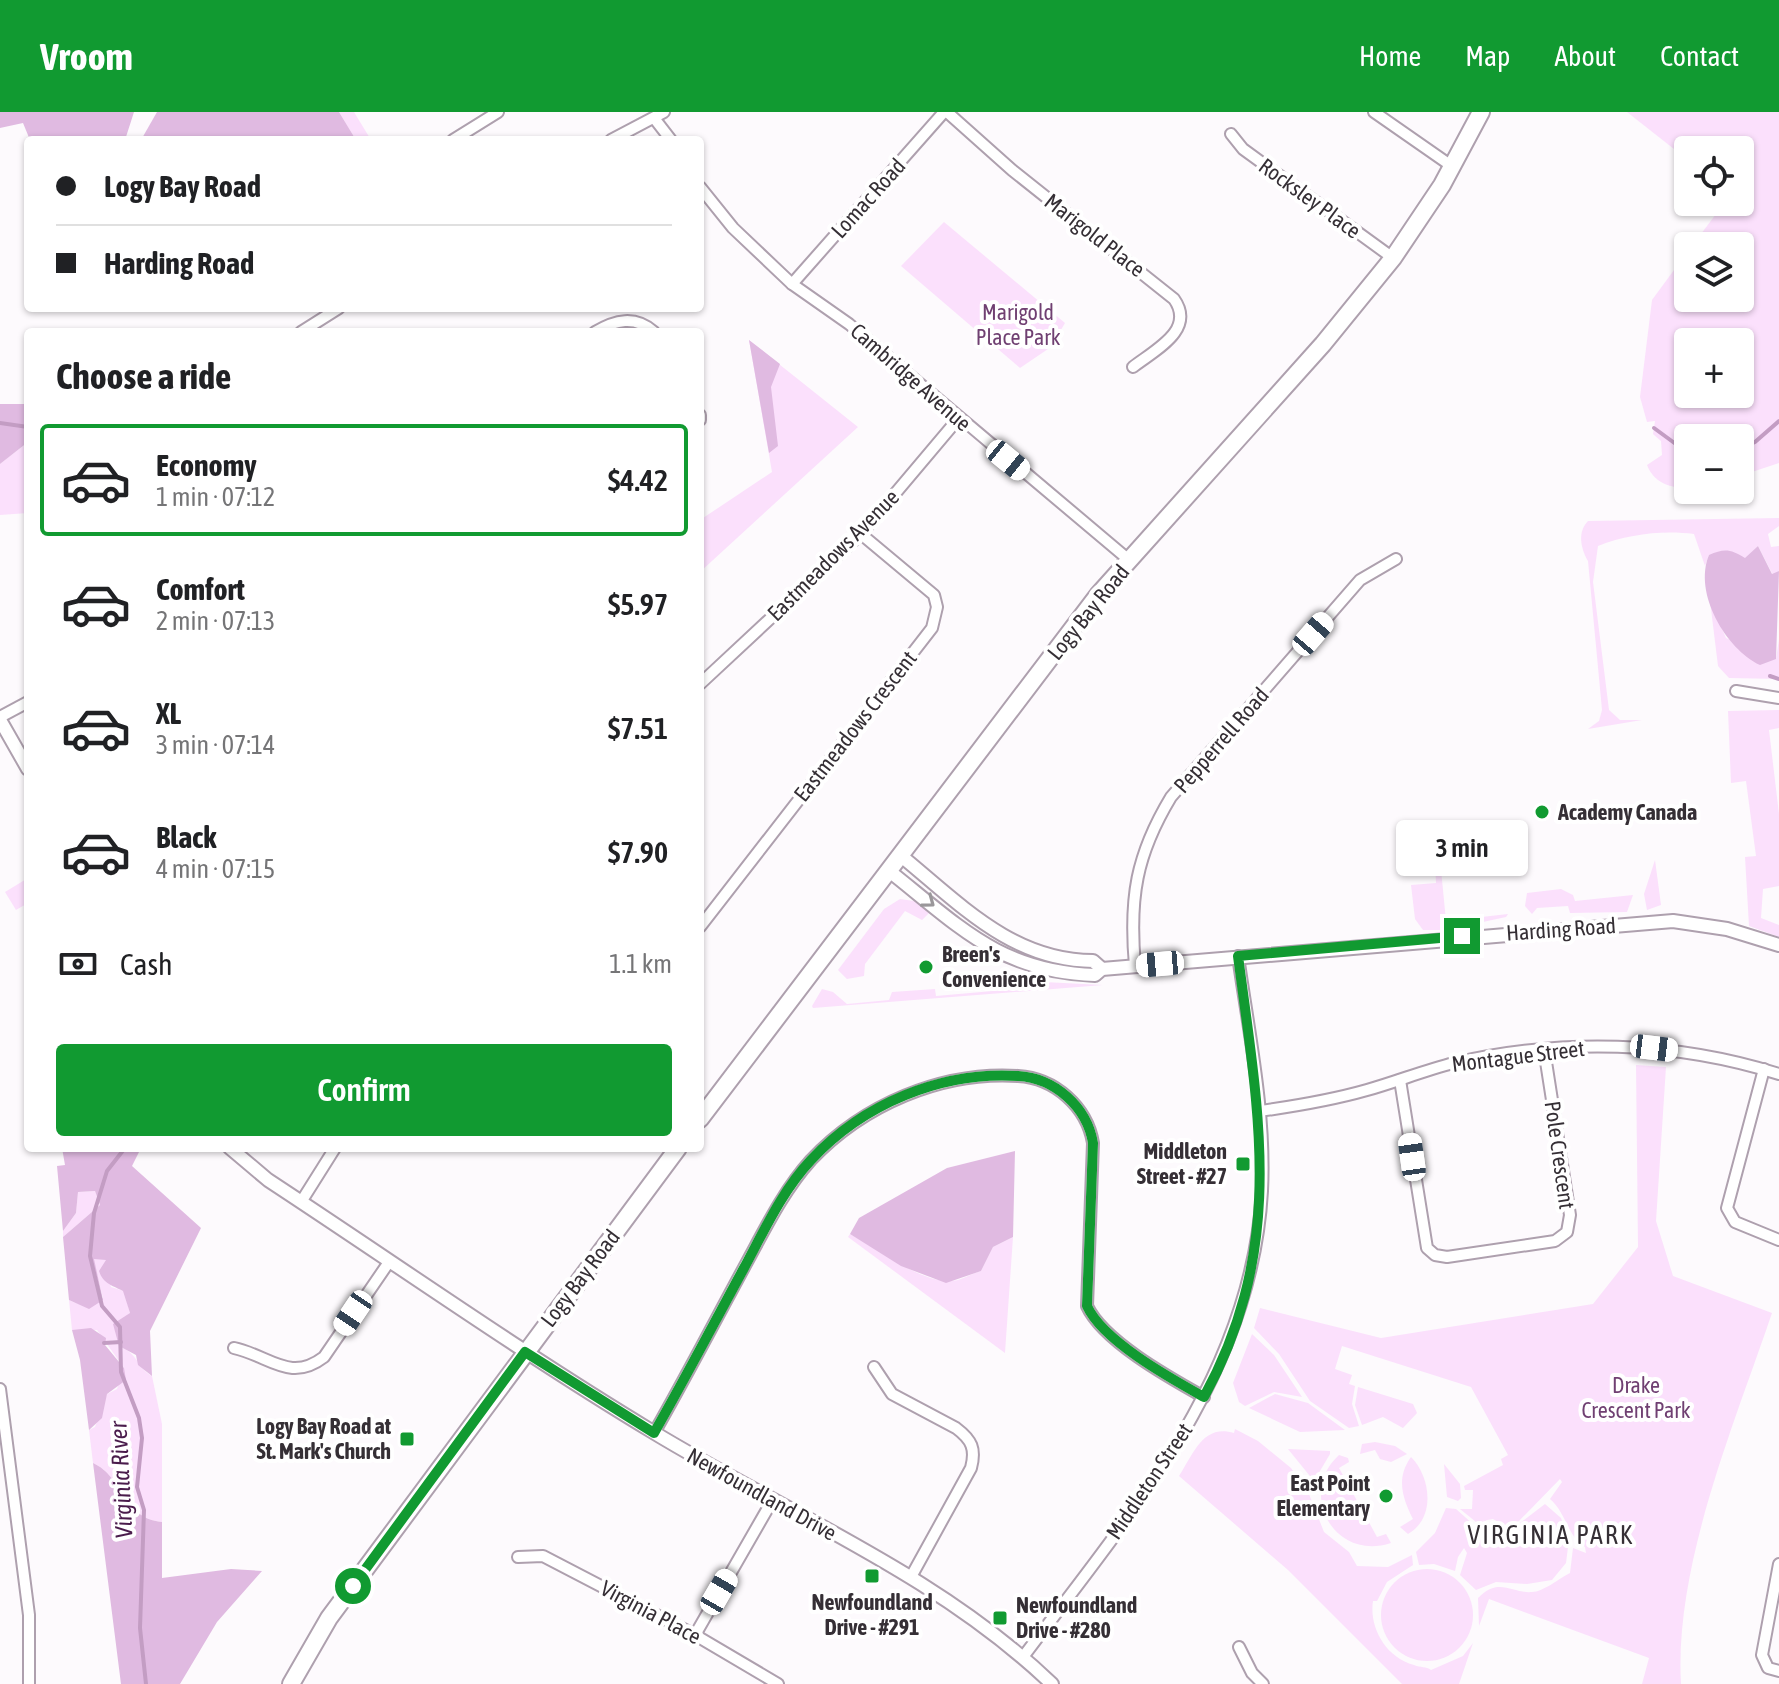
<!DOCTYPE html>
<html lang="en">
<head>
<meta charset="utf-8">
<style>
	:root { --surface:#fff; --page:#f6f6f6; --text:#202124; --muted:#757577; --line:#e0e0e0; --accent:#119a31 }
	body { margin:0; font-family:"Asap Condensed",sans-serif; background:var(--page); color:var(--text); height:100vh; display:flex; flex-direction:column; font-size:30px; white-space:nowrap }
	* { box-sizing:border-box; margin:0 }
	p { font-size:26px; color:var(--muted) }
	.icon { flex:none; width:44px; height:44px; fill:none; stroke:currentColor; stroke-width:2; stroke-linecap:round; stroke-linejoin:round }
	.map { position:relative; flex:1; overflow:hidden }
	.details { position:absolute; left:24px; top:216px; width:680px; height:824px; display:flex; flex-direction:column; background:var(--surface); border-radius:8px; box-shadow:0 2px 6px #0004 }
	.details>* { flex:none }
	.banner { position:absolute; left:24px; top:24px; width:680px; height:176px; border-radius:8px; box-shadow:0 2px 6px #0004; display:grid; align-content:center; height:176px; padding:0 32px; background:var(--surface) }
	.buttons { position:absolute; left:1674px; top:24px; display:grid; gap:16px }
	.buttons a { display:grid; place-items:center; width:80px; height:80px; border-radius:8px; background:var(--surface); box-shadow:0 2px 6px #0004; font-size:40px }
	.end { position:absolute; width:36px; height:36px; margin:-18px; border:10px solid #119a31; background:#fff; box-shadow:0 0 0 4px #fff }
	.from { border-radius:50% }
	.bubble { position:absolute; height:56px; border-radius:8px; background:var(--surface); box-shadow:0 2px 6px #0004; font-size:26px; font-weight:600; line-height:56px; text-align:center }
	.car { position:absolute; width:24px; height:48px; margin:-24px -12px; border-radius:10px; box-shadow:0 0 6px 2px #0007; background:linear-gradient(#fff 24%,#345 0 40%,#fff 0 76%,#345 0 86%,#fff 0) }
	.banner b { display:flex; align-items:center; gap:28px; height:76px; font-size:30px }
	.banner b+b { border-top:2px solid var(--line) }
	.banner i { width:20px; height:20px; background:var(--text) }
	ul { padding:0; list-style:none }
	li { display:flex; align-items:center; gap:24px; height:112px; margin:0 16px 12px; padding:0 16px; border:4px solid transparent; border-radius:8px }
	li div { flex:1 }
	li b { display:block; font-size:30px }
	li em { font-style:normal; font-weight:600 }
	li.current { border-color:var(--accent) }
	li>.icon { width:72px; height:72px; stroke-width:1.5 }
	h2 { padding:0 32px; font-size:36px; line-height:96px }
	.pay { display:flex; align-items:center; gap:20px; height:88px; padding:0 32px; font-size:30px }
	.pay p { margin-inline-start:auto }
	.button { display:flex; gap:16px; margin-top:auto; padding:16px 32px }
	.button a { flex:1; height:92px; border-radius:8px; background:var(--accent); color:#fff; font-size:32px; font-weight:600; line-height:92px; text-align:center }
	header { display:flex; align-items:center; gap:48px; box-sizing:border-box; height:112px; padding:0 40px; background:var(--accent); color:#fff }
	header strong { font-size:38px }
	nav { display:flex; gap:44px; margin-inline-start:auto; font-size:28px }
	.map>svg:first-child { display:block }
	.green { fill:#fbe0fc; fill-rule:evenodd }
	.forest { fill:#e0bae1 }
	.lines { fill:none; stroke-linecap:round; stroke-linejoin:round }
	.stream { stroke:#c39dc3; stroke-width:4 }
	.minor-casing { stroke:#aea0ae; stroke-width:14 }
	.tertiary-casing { stroke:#aea0ae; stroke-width:16 }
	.primary-casing { stroke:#aea0ae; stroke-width:20 }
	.minor { stroke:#fff; stroke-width:10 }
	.tertiary { stroke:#fff; stroke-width:12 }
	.primary { stroke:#fff; stroke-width:16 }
	.oneway { stroke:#9a979a }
	.route { stroke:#119a31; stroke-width:10 }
	.poi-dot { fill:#119a31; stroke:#fff; stroke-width:3 }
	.labels { text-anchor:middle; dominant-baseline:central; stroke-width:8; stroke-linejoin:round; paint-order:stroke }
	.street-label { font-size:22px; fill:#352f35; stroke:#fff }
	.park-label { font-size:22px; fill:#704072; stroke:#fff }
	.poi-label { font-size:22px; font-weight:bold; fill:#352f35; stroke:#fff; text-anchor:start }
	.water-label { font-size:24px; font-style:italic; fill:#4a1c4c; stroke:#fff }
	.quarter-label { font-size:26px; letter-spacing:2px; fill:#352f35; stroke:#fff }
</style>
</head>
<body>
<header>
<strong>Vroom</strong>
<nav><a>Home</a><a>Map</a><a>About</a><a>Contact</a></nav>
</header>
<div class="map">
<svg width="1779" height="1572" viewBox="0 0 1779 1572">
	<rect width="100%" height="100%" fill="#fdfafd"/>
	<g class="green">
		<path d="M 339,0 L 354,0 L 371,28 L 356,28 Z"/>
		<path d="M 1627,0 L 1779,0 L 1779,351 L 1740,364 L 1740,326 L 1688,326 L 1688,376 C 1670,376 1654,371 1647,353 L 1662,343 L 1661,329 L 1653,322 L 1655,309 L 1647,310 L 1640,285 L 1652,188 L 1688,139 L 1688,186 L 1740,186 L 1740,134 L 1692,134 L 1722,94 L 1721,90 L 1740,90 L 1740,38 L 1688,38 L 1688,48 ZM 1740,230 L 1740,282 L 1688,282 L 1688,230 Z"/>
		<path d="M 944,110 L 1065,211 L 1051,235 L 1020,256 L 901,154 Z"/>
		<path d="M 749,228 L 858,315 L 700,460 L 700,408 L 772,360 Z"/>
		<path d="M 28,330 L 28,401 L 0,403 L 0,352 Z"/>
		<path d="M 1779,406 L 1779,414 L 1768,422 L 1771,435 L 1779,434 L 1779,459 L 1773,463 L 1758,434 L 1745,447 L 1709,443 L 1705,454 L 1694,422 C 1663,418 1628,422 1598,434 L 1593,470 L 1609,598 L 1620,608 L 1642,608 L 1588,617 L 1599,609 L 1602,598 L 1588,449 C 1581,437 1577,420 1588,409 Z"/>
		<path d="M 1710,489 L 1726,526 L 1776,547 L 1779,527 L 1779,567 L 1729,566 L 1718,554 Z"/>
		<path d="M 1779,598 L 1779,616 L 1769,618 L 1779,702 L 1779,774 L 1763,777 L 1761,806 L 1779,813 L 1779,825 L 1749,814 L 1745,745 L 1756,744 L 1746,669 L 1731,671 L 1728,599 Z"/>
		<path d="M 1440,747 L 1446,809 L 1508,802 L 1506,805 L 1446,818 L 1423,818 L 1415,807 L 1411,773 L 1436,771 L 1435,750 Z"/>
		<path d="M 1655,748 L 1661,793 L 1647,798 L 1644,782 Z"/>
		<path d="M 28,766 L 28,791 L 16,798 L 5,780 Z"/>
		<path d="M 1561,777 L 1573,783 L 1575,789 L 1633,783 L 1627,800 L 1570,801 L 1568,794 L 1537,796 L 1532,802 L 1525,794 L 1527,781 Z"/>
		<path d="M 900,787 L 914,789 L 929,801 L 922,808 L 905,799 L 865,852 L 864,864 L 847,867 L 838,858 L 884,797 Z"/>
		<path d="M 1044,870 L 1103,873 L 813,896 L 812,894 L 822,877 L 833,880 L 847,892 L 889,888 L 892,880 L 935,877 L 936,884 L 1039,875 Z"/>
		<path d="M 1636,953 L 1666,955 L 1656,1109 L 1673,1164 L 1772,1201 C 1734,1313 1674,1454 1681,1572 L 1642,1572 L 1649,1546 L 1489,1487 L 1479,1514 L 1478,1486 C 1499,1464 1513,1482 1532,1480 C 1543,1480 1560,1466 1570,1461 L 1573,1436 L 1586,1441 L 1585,1435 C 1567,1424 1567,1402 1550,1387 L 1562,1370 L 1560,1367 L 1519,1409 L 1507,1415 L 1493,1407 L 1476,1410 L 1460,1397 L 1472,1397 L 1473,1378 L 1465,1378 L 1464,1374 L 1503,1353 L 1501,1347 L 1508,1343 L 1471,1275 L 1342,1234 L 1335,1257 L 1352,1263 L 1349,1272 L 1355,1274 L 1352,1292 L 1359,1314 L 1349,1316 L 1310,1289 L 1279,1242 L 1254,1216 L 1260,1196 L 1381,1226 L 1593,1192 L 1638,1135 Z"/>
		<path d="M 95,1079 L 100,1093 L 63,1125 L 63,1119 L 76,1101 L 78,1080 Z"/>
		<path d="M 850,1122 C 877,1136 926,1176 958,1168 C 965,1166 973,1161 981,1159 L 993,1135 L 1013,1125 L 1005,1241 L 848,1125 Z"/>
		<path d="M 103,1146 L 107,1148 L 111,1175 L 124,1179 L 130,1201 L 117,1216 L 119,1234 C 139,1242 137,1256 152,1264 L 162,1312 L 162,1410 C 122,1406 124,1365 93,1351 L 89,1318 L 95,1315 L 107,1282 L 117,1277 L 124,1256 L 97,1218 L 72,1218 L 69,1188 C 82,1195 92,1194 103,1186 L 94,1150 L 94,1147 Z"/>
		<path d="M 1252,1222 L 1274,1243 L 1302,1285 L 1274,1280 L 1245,1294 L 1239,1290 L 1233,1271 Z"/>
		<path d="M 1358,1275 L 1413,1292 L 1417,1301 L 1403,1316 L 1383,1305 L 1362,1313 L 1355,1293 Z"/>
		<path d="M 1275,1282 L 1308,1291 L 1345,1318 L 1300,1320 L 1249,1296 Z"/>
		<path d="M 1235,1317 L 1258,1329 L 1291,1356 L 1309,1382 L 1324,1420 L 1349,1440 L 1357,1454 L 1388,1455 L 1412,1443 L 1413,1453 L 1387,1470 L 1377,1489 L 1373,1489 C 1369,1515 1385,1545 1414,1553 C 1421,1556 1426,1554 1431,1558 L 1463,1544 L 1473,1531 L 1459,1572 L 1402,1572 L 1288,1458 L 1179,1364 C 1194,1341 1203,1312 1234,1321 Z"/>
		<path d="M 1375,1330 L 1395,1334 L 1407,1342 L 1391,1350 L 1380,1347 L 1375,1338 L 1360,1342 L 1362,1332 Z"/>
		<path d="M 1288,1337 L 1330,1339 L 1330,1342 L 1314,1369 Z"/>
		<path d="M 1339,1343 L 1348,1346 L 1349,1350 L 1339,1356 L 1377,1425 L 1386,1422 L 1391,1431 C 1334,1450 1297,1381 1339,1343 Z"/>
		<path d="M 1411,1345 C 1431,1365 1436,1406 1408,1422 L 1400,1415 L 1413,1407 C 1402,1385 1396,1366 1411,1345 Z"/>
		<path d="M 1444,1352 L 1460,1372 L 1461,1386 L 1458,1389 L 1447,1385 Z"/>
		<path d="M 1545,1392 L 1561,1406 L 1567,1423 L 1527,1426 L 1512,1421 L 1512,1417 Z"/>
		<path d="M 1446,1396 L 1456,1397 L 1474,1413 L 1485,1408 L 1519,1430 L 1564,1429 L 1568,1435 L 1566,1451 L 1552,1468 L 1527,1472 L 1496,1470 L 1476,1478 L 1460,1463 L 1467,1441 L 1464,1436 L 1458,1445 L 1455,1459 L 1434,1452 L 1419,1453 L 1416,1440 L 1435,1421 Z"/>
		<circle cx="1427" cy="1503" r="46"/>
	</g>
	<g class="forest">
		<path d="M 0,0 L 134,0 L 125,28 L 30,28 L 23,11 L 0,16 Z"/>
		<path d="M 157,0 L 339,0 L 356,28 L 141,28 Z"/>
		<path d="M 749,228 L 780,252 L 771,275 L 778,334 L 769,341 Z"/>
		<path d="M 0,292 L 28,292 L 28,330 L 0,352 Z"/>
		<path d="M 1758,434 L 1772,462 L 1779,459 L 1776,547 L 1760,553 C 1726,537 1693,481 1709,443 C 1724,436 1731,437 1745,446 Z"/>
		<path d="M 62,1036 L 141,1036 L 132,1054 L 201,1116 L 150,1219 L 152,1264 L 138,1253 L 136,1243 L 119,1234 L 113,1212 L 130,1201 L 123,1179 C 114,1174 103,1172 99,1159 L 106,1148 L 94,1147 L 103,1188 L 89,1197 L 69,1188 L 63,1125 L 100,1093 L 95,1079 L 78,1080 L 76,1101 L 63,1119 L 57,1054 L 65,1053 Z"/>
		<path d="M 1015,1039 L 1013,1125 L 993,1135 L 981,1159 L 946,1171 L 901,1154 L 850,1122 L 859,1106 L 947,1056 Z"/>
		<path d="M 91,1216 L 106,1226 L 105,1233 L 124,1256 L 126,1268 L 107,1282 L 102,1306 L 89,1318 L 80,1248 L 72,1218 Z"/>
		<path d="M 93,1351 C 124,1365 122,1406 162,1410 L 162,1466 L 231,1457 L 262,1459 L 217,1510 L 180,1572 L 121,1572 Z"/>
	</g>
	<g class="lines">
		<g class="stream">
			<path d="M 0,311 L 28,315"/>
			<path d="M 1654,316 L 1688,341"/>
			<path d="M 1740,337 L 1755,330 L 1779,309"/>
			<path d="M 1770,564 L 1779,567"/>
			<path d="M 125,1036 L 107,1059 L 94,1101 L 90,1144 L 102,1194 L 120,1215 L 121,1260 L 139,1306 L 142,1326 L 137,1375 L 144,1398 L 140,1516 L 146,1572"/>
			<path d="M 104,1231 L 121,1230"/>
		</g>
		<g class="minor-casing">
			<g id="minor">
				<path d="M 947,0 L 1012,58 L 1174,187 C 1196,218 1155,238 1133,255"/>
				<path d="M 1374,0 L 1453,55"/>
				<path d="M 654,6 L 671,28"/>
				<path d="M 1231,22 L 1243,37 L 1393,146"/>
				<path d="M 453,28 L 498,0"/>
				<path d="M 611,28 L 664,0"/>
				<path d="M 700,75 L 733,116 L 792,172 L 849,212 L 1129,448"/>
				<path d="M 792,172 L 944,0"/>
				<path d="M 301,220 L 339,196"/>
				<path d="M 595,220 C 615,208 635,203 654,220"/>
				<path d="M 700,303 L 700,308"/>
				<path d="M 700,572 L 861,422 L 958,307"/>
				<path d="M 1736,579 L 1779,586"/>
				<path d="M 0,605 L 28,590"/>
				<path d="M 700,815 L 932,516 L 937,495 L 934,483 L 861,422"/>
				<path d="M 1135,854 C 1129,786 1136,743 1171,685 L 1360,468 L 1396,447"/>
				<path d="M 1764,957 L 1727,1096 L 1735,1110 L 1779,1128"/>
				<path d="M 1400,968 L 1427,1136 L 1435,1143 L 1447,1145 L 1555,1129 L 1567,1120 L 1570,1103 L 1544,937"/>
				<path d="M 1260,999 C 1296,994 1332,988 1367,978 C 1396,970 1425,958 1454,951 C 1562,926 1674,929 1779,962"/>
				<path d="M 301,1090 L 335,1036"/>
				<path d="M 234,1236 C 270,1244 290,1271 324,1245 L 389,1150"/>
				<path d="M 874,1255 L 892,1282 L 956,1316 C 972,1328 976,1337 971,1356 L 912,1463"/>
				<path d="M 0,1277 L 29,1503 L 29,1572"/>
				<path d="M 654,1321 C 686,1265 716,1207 747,1150 C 766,1115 784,1078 811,1048 C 863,993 941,959 1018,964 C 1055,966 1087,995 1093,1031 L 1087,1194 C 1103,1229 1170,1266 1204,1285"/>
				<path d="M 518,1445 L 543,1444 L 695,1523 L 778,1572"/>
				<path d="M 1779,1452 L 1762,1543 L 1768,1556 L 1779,1559"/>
				<path d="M 695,1523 L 772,1389"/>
				<path d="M 1239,1535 L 1252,1561 L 1263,1572"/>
				<path d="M 1023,1545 C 1129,1404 1252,1264 1262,1079 C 1266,1001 1249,922 1238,844"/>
			</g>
		</g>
		<g class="tertiary-casing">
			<g id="tertiary">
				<path d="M 0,608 L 28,657"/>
				<path d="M 900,743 C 959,791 1012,849 1093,849 L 1102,857"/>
				<path d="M 888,758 C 959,814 1000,860 1095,863 L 1102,857 L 1673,809 L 1727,817 L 1779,833"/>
				<path d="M 230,1036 L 268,1068 C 396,1152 522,1241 653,1320 C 788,1402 937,1462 1052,1572"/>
			</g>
		</g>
		<g class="primary-casing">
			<g id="primary">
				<path d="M 700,1007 L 1098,483 L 1323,232 L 1393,146 L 1442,73 L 1481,0"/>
				<path d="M 291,1572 L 329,1506 L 678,1036"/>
			</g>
		</g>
		<use href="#minor" class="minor"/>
		<use href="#tertiary" class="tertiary"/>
		<use href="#primary" class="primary"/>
	</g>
	<defs><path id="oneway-chevron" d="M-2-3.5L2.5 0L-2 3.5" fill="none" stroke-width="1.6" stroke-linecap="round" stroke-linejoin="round" transform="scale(2)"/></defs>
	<use class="oneway" href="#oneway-chevron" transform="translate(929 790) rotate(37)"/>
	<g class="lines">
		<path class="route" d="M 353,1474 L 525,1240 L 654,1321 C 685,1267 714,1211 744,1156 C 764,1119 782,1079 811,1048 C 863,992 941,959 1018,964 C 1055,966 1087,995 1093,1031 L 1087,1194 C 1103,1229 1170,1266 1204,1285 C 1286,1135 1259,1004 1238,844 L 1462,824"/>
	</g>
	<g class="poi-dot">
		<circle cx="1542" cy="700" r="8"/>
		<circle cx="926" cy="855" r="8"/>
		<rect x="1235" y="1044" width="16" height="16" rx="4"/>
		<rect x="399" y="1319" width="16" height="16" rx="4"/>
		<circle cx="1386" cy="1384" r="8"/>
		<rect x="864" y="1456" width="16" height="16" rx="4"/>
		<rect x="992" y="1498" width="16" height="16" rx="4"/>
	</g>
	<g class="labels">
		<g class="street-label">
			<text transform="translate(868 86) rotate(-48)">Lomac Road</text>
			<text transform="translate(1310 86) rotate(36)">Rocksley Place</text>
			<text transform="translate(1095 123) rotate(38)">Marigold Place</text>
			<text transform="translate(911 265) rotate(41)">Cambridge Avenue</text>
			<text transform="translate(833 443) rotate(-45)">Eastmeadows Avenue</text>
			<text transform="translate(1088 500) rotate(-51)">Logy Bay Road</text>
			<text transform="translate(855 614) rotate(-52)">Eastmeadows Crescent</text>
			<text transform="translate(1221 628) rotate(-49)">Pepperrell Road</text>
			<text transform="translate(1561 817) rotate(-4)">Harding Road</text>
			<text transform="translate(1518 944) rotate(-7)">Montague Street</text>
			<text transform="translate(1560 1043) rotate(82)">Pole Crescent</text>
			<text transform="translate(580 1166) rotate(-53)">Logy Bay Road</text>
			<text transform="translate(1149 1369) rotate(-56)">Middleton Street</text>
			<text transform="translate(762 1382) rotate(29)">Newfoundland Drive</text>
			<text transform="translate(651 1500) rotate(28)">Virginia Place</text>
		</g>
		<g class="park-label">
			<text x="1018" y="200">Marigold<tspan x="1018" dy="25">Place Park</tspan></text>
			<text x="1636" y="1273">Drake<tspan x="1636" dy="25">Crescent Park</tspan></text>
		</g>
		<g class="poi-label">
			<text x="1558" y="700">Academy Canada</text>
			<text x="942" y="842">Breen's<tspan x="942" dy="25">Convenience</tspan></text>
			<text x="1227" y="1039" text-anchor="end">Middleton<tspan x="1227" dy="25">Street - #27</tspan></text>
			<text x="391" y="1314" text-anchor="end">Logy Bay Road at<tspan x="391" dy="25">St. Mark's Church</tspan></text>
			<text x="1370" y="1371" text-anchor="end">East Point<tspan x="1370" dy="25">Elementary</tspan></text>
			<text x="872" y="1490" text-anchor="middle">Newfoundland<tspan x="872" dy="25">Drive - #291</tspan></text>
			<text x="1016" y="1493">Newfoundland<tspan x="1016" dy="25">Drive - #280</tspan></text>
		</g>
		<g class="water-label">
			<text transform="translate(121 1368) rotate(-93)">Virginia River</text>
		</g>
		<g class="quarter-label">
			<text x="1551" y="1423">VIRGINIA PARK</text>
		</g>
	</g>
</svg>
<div class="buttons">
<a><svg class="icon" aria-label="locate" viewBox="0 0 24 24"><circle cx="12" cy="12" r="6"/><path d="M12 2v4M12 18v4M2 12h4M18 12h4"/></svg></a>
<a><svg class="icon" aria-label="layers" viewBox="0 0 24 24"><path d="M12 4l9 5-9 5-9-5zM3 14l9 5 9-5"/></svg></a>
<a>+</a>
<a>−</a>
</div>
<i class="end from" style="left:353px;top:1474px"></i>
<i class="end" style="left:1462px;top:824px"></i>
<div class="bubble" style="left:1396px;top:708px;width:132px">3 min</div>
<i class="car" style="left:1008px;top:348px;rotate:129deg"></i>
<i class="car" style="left:1313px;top:522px;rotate:41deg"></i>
<i class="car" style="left:1160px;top:852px;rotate:265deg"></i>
<i class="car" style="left:1654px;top:936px;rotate:97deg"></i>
<i class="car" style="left:1412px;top:1045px;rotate:352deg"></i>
<i class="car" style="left:353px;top:1201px;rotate:214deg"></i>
<i class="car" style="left:719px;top:1480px;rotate:30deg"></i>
<div class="banner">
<b><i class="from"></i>Logy Bay Road</b>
<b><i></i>Harding Road</b>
</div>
<section class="details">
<h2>Choose a ride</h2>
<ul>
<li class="current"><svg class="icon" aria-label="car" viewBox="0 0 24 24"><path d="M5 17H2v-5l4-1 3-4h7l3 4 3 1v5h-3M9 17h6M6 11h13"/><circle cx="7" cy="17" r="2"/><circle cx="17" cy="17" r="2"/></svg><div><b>Economy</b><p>1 min · 07:12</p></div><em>$4.42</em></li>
<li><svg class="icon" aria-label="car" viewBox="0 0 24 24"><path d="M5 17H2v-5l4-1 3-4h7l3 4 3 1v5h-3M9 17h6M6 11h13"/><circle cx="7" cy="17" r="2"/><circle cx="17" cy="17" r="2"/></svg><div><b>Comfort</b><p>2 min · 07:13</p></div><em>$5.97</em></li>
<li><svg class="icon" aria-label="car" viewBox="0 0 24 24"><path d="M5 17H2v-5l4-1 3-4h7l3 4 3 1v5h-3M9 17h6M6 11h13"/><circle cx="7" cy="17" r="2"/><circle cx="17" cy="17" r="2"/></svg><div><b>XL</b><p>3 min · 07:14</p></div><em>$7.51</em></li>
<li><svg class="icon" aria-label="car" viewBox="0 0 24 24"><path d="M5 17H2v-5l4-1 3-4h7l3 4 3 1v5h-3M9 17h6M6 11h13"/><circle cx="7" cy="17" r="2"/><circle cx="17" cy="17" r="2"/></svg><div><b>Black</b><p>4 min · 07:15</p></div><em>$7.90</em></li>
</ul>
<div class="pay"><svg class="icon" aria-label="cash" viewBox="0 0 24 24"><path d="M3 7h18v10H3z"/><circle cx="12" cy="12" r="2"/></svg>Cash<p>1.1 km</p></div>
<div class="button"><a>Confirm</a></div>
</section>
</div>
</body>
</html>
